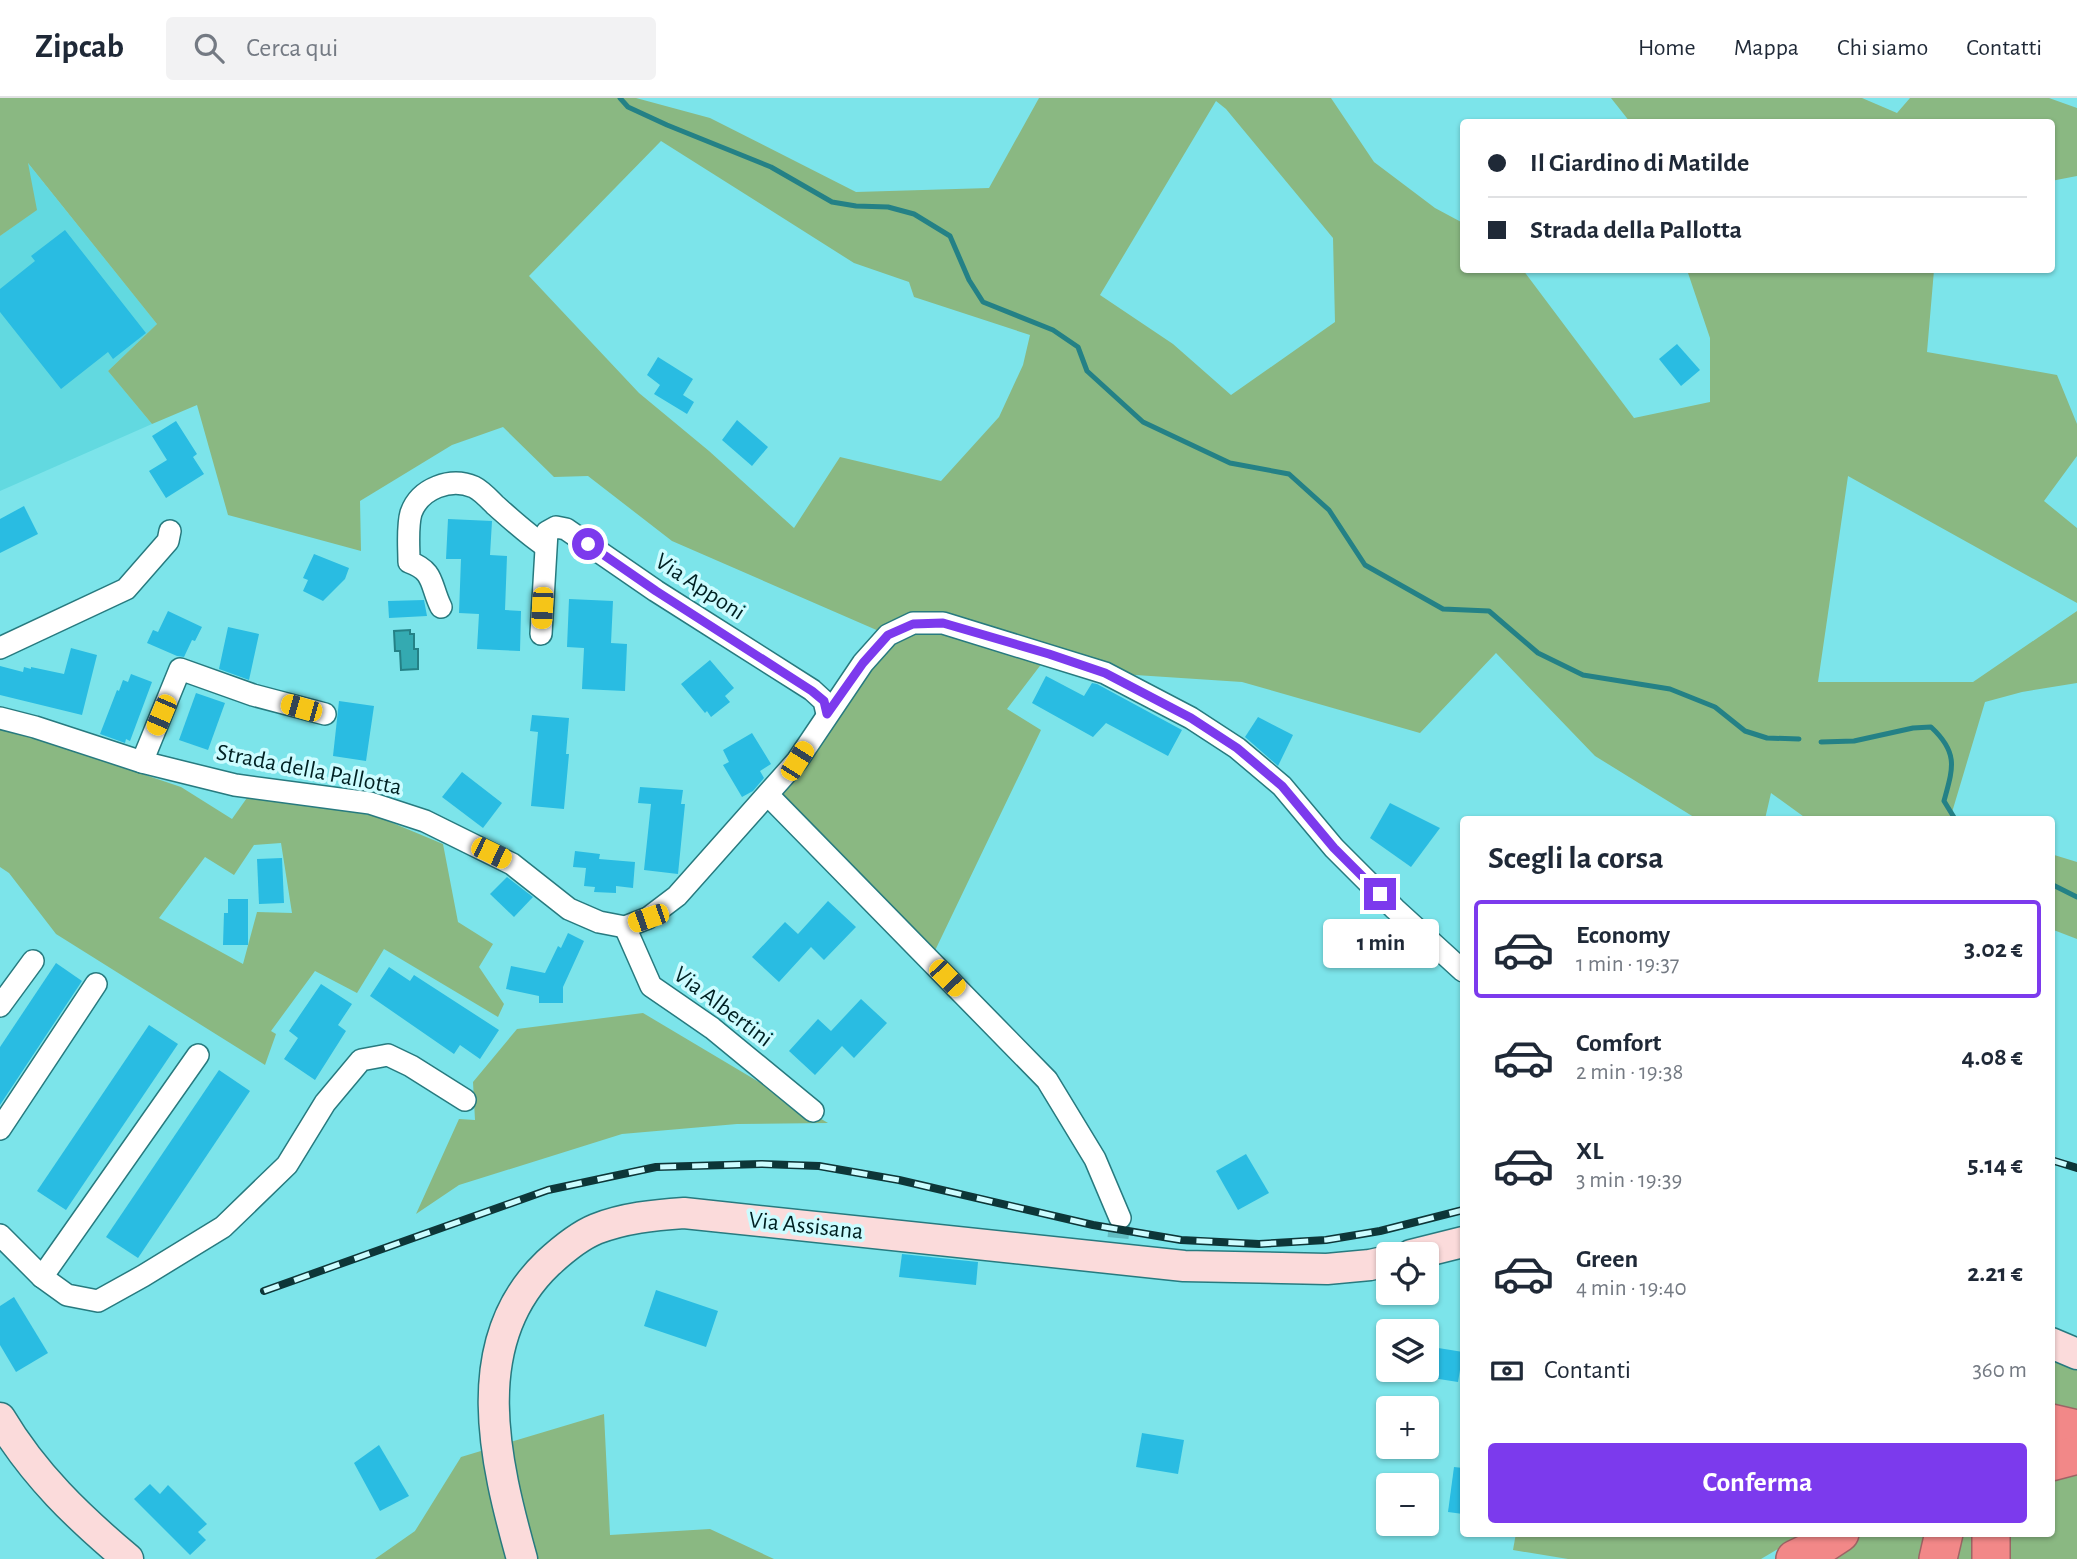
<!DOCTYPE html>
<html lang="it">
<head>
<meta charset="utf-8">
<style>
	:root { --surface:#fff; --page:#f2f2f3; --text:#1f2937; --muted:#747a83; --line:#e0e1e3; --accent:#7c3aed }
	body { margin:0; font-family:"Alegreya Sans",sans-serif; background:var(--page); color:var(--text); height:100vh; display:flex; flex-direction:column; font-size:26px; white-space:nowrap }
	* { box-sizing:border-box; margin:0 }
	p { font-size:23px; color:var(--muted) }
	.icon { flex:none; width:38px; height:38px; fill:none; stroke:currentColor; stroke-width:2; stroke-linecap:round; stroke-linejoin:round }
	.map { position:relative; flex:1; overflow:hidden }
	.sheet { position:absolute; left:1460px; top:718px; width:595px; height:721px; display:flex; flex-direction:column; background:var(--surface); border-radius:7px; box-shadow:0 2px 5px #0004 }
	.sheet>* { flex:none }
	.top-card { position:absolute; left:1460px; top:21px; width:595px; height:154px; border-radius:7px; box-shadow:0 2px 5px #0004; display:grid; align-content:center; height:154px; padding:0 28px; background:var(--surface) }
	.fabs { position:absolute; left:1376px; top:1144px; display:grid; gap:14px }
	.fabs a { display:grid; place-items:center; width:63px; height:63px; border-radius:7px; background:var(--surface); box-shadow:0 2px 5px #0004; font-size:35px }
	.end { position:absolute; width:32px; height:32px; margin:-16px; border:9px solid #7c3aed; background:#fff; box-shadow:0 0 0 4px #fff }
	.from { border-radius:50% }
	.bubble { position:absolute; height:49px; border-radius:7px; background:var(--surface); box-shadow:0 2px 5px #0004; font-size:23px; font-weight:700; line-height:49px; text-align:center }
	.car { position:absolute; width:21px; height:42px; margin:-21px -10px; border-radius:9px; box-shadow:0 0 5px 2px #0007; background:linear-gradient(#f5c518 24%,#345 0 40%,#f5c518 0 76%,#345 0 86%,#f5c518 0) }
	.top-card b { display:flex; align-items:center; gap:24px; height:66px; font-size:26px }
	.top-card b+b { border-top:2px solid var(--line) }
	.top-card i { width:18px; height:18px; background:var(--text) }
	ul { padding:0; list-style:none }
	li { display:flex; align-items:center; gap:21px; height:98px; margin:0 14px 10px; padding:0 14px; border:4px solid transparent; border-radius:7px }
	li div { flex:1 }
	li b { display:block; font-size:26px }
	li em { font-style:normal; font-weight:700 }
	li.on { border-color:var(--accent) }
	li>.icon { width:63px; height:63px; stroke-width:1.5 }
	h2 { padding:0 28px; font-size:32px; line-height:84px }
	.pay { display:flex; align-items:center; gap:18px; height:77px; padding:0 28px; font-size:26px }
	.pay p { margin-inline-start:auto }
	.action { display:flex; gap:14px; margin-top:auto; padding:14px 28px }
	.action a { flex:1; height:80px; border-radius:7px; background:var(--accent); color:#fff; font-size:28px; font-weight:700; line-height:80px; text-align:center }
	header { display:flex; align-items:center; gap:42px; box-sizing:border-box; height:98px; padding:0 35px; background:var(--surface); border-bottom:2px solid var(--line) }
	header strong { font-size:33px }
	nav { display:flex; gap:38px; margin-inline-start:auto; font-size:24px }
	.search { width:490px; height:63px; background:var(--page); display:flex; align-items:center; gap:18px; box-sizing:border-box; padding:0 24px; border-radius:7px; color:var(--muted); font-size:26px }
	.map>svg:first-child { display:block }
	.built { fill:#62d9e0 }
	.green { fill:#8ab882; fill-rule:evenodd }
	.water { fill:#34aab1; stroke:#248186; stroke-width:2 }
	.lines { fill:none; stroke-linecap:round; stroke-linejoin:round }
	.stream { stroke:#248186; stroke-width:5 }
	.building { fill:#29bce2 }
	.minor-tunnel { stroke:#63bdc2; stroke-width:21; stroke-dasharray:21 10; stroke-linecap:butt }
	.minor-casing { stroke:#277a7f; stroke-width:24 }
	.secondary-casing { stroke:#277a7f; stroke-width:33 }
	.motorway-casing { stroke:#9d6465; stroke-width:40 }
	.minor { stroke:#fff; stroke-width:21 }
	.secondary { stroke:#fbdbdb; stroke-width:30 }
	.motorway { stroke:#f28888; stroke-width:37 }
	.rail-casing { stroke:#0d3638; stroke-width:8 }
	.rail { stroke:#ccfcff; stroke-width:5; stroke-dasharray:16; stroke-linecap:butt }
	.route { stroke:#7c3aed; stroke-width:9 }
	.labels { text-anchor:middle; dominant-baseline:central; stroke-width:7; stroke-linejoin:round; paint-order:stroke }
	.street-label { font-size:24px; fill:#002123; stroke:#ccfcff }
</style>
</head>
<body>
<header>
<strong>Zipcab</strong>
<div class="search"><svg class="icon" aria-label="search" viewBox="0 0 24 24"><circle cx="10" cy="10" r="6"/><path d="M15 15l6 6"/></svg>Cerca qui</div>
<nav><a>Home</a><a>Mappa</a><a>Chi siamo</a><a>Contatti</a></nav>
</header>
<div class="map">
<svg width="2077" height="1461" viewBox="0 0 2077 1461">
	<rect width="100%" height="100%" fill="#7ce4ea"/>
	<path class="built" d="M 27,64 L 157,226 L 108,273 L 152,326 L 0,393 L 0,138 L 36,112 Z"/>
	<g class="green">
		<path d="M 0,0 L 636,0 L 710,20 L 856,94 L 989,90 L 1039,0 L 1331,0 L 1374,64 L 1435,110 L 1463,125 L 1463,172 L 1523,172 L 1634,320 L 1710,304 L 1710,240 L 1687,172 L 1934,172 L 1927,254 L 2057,277 L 2077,326 L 2077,358 L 2044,403 L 2077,430 L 2077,505 L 1848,378 L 1818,584 L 1973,584 L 2077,513 L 2077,585 L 2022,594 L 1985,604 L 1950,721 L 1807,721 L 1771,695 L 1765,721 L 1697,721 L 1595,658 L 1496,555 L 1420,635 L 1242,584 L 1105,575 L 1049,556 L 1007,611 L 1041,632 L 930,863 L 768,697 L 888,537 L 672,443 L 588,378 L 554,379 L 503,329 L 452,347 L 360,403 L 361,453 L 228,417 L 197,307 L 152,326 L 108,273 L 157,226 L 28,65 L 37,112 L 0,138 ZM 1216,3 L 1226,11 L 1333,140 L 1335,224 L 1231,297 L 1173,246 L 1100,197 ZM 661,43 L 854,165 L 909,184 L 914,199 L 1030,237 L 1023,267 L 999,319 L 941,383 L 840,359 L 794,430 L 709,353 L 639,295 L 529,178 Z"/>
		<path d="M 1611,0 L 1862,0 L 1897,15 L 1910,0 L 2049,0 L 2077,10 L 2077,78 L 2051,83 L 2051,24 L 1630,24 Z"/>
		<path d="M 0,628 L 181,689 L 232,721 L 249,697 L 376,718 L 443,746 L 458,824 L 493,846 L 479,869 L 504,906 L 498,919 L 384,851 L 357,895 L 315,873 L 271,933 L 276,936 L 265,967 L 56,836 L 9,775 L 0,769 ZM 281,745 L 292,815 L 257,814 L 243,866 L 159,820 L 205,759 L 234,777 L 254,747 Z"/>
		<path d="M 2051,756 L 2077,764 L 2077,841 L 2051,831 Z"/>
		<path d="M 643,915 L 828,1025 L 737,1026 L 622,1036 L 459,1087 L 416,1116 L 459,1021 L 475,1022 L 473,984 L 517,931 Z"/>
		<path d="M 2051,1258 L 2077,1269 L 2077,1317 L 2051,1312 Z"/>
		<path d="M 604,1316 L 610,1437 L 710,1431 L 774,1461 L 375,1461 L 415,1433 L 461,1359 Z"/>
		<path d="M 2077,1367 L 2077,1461 L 1996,1461 L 1997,1435 L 2051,1435 L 2051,1372 Z"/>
		<path d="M 1516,1435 L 1805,1435 L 1761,1461 L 1568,1461 L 1513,1452 Z"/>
		<path d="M 1856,1435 L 1932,1435 L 1928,1461 L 1814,1461 Z"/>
		<path d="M 1956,1435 L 1982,1435 L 1981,1461 L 1949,1461 Z"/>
	</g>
	<path class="water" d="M 410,532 L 410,536 L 414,536 L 414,551 L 418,551 L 418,571 L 401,572 L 400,553 L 395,553 L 394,533 Z"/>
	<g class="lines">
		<g class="stream">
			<path d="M 620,0 L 628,9 L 667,27 L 771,69 L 832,104 L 856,108 L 888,109 L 914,116 L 950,138 L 969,182 L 983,204 L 1053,232 L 1078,249 L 1087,273 L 1143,324 L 1230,365 L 1289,376 L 1329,412 L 1365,467 L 1443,511 L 1489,513 L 1538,555 L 1583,577 L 1670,591 L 1715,609 L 1745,633 L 1767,640 L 1799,641"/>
			<path d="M 1821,644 L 1854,643 L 1913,630 L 1931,629 C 1959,655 1953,670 1944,703 L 1955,721"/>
			<path d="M 2051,786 L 2077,799"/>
		</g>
	</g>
	<g class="building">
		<path d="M 65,132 L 146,235 L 113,261 L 108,254 L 61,291 L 0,214 L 0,191 L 35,163 L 31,158 Z"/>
		<path d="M 1677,246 L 1700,272 L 1681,288 L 1659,261 Z"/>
		<path d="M 658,259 L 693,281 L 683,297 L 694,304 L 687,316 L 654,296 L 660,287 L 647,277 Z"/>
		<path d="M 737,322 L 768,349 L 752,368 L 722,342 Z"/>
		<path d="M 176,323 L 197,356 L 193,359 L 204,376 L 166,400 L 149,373 L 167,362 L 152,338 Z"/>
		<path d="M 24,408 L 38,436 L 0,455 L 0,421 Z"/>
		<path d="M 448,421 L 492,423 L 490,457 L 507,458 L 505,512 L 521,513 L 520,553 L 477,551 L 479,516 L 459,515 L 461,461 L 446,461 Z"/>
		<path d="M 314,456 L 349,470 L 345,481 L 323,503 L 303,493 L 308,482 L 303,480 Z"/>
		<path d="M 569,501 L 613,503 L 611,545 L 627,546 L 625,593 L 582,591 L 584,550 L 567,549 Z"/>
		<path d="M 424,502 L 427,518 L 389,520 L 388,503 Z"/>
		<path d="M 168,513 L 202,529 L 195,543 L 192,542 L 184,559 L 177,558 L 147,545 L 153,532 L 158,534 Z"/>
		<path d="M 228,529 L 259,536 L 249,582 L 219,571 Z"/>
		<path d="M 71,550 L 97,557 L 82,617 L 0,597 L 0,568 L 23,574 L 24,569 L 31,571 L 31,569 L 64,576 Z"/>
		<path d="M 710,562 L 734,590 L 725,598 L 730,604 L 711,619 L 707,613 L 705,615 L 681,586 Z"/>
		<path d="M 131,576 L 152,584 L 130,643 L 126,641 L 125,645 L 100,636 L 117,592 L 119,593 L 123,582 L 128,584 Z"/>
		<path d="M 1046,578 L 1084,598 L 1092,585 L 1097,586 L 1182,632 L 1168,658 L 1106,625 L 1093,639 L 1032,605 Z"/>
		<path d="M 196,595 L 225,605 L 208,652 L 179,642 Z"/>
		<path d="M 339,603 L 374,608 L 366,663 L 333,658 Z"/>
		<path d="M 532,617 L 569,620 L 566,656 L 569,656 L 564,711 L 531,708 L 538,634 L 530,633 Z"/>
		<path d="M 1258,619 L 1293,637 L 1278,668 L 1245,639 Z"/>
		<path d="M 752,635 L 771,666 L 760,673 L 764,680 L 753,693 L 742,699 L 723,667 L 729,664 L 723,652 Z"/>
		<path d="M 462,674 L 502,705 L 483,730 L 442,699 Z"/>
		<path d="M 640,689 L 683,692 L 681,706 L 685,706 L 678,776 L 644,772 L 651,706 L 638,705 Z"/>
		<path d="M 1390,705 L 1440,730 L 1411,769 L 1370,740 Z"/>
		<path d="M 575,753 L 600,756 L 599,761 L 635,764 L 633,790 L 616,788 L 616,795 L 594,794 L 595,789 L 584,788 L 586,770 L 573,769 Z"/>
		<path d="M 282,760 L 284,805 L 259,806 L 257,761 Z"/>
		<path d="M 507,779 L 533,799 L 514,819 L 490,796 Z"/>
		<path d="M 228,801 L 248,801 L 248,847 L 223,847 L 224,815 L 228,815 Z"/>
		<path d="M 828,803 L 856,829 L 824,862 L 811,849 L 779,884 L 752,859 L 785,824 L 798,836 Z"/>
		<path d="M 568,835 L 584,843 L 563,889 L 563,905 L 539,905 L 539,898 L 506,891 L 511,868 L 545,875 L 558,848 L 561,850 Z"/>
		<path d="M 56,865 L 82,883 L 0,1007 L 0,949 Z"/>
		<path d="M 389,869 L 410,883 L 414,877 L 499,932 L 480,961 L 460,947 L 454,956 L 370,898 Z"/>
		<path d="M 321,886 L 352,906 L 338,927 L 346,933 L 315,982 L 284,961 L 298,940 L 289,933 Z"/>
		<path d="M 861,901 L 887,925 L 854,960 L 842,948 L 815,977 L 789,953 L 818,921 L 831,933 Z"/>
		<path d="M 149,927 L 178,946 L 66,1112 L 37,1093 Z"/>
		<path d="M 219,972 L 250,993 L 138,1160 L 106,1139 Z"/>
		<path d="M 1246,1056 L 1269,1095 L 1238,1112 L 1216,1073 Z"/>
		<path d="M 902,1156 L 978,1164 L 976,1187 L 899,1179 Z"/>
		<path d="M 656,1192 L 718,1213 L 706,1249 L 644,1228 Z"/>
		<path d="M 14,1199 L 48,1255 L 16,1274 L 0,1247 L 0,1208 Z"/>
		<path d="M 1426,1248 L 1463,1254 L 1458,1284 L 1426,1279 Z"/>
		<path d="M 1142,1335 L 1184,1342 L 1178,1376 L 1136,1369 Z"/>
		<path d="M 379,1347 L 409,1398 L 380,1413 L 354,1365 Z"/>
		<path d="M 1454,1369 L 1463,1370 L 1463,1416 L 1448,1414 Z"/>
		<path d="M 150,1386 L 160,1396 L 168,1387 L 207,1426 L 198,1434 L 206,1442 L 190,1457 L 134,1401 Z"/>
	</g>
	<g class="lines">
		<path class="minor-tunnel" d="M 1118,1140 L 1120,1120"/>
		<g class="minor-casing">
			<g id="minor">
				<path d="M 441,509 C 430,487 435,473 409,464 C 409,449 407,429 411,415 C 420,390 451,379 474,389 C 482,393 489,401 495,407 C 511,421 527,436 545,448"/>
				<path d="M 541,536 L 547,434 L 556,429 L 566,431 L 656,493 L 812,592 L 824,603 L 827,616"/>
				<path d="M 0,550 L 126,491 L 168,443 L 170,433"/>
				<path d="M 0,620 L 35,629 L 142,664 L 235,687 L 370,705 L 425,723 L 512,766 L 569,811 L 599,824 L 625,829 L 648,820 L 677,798 L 797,663 L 863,565 L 888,537 L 913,525 L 943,525 L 1105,575 L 1191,620 L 1237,650 L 1282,688 L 1334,750 L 1395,811 L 1463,873"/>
				<path d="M 142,664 L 180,571 L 253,597 L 325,616"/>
				<path d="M 768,697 L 1047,982 L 1095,1061 L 1120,1120"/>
				<path d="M 625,829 L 651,888 L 712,930 L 813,1013"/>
				<path d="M 0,908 L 33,863"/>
				<path d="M 0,1031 L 96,886"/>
				<path d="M 0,1137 L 42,1179 L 67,1197 L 98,1203 L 143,1178 L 223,1129 L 287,1067 L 325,1005 L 361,962 L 388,957 L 411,968 L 465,1002"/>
				<path d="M 42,1179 L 198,957"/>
			</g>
		</g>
		<g class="secondary-casing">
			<g id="secondary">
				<path d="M 1411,1157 L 1463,1144"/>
				<path d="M 2051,1245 L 2077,1256"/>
				<path d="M 0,1320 C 34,1377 78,1419 128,1461"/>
				<path d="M 522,1461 C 495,1364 465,1244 548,1165 C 561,1153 579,1138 596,1131 C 624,1120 654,1117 684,1115 L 1184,1168 L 1327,1171 L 1370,1167 L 1388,1163"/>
			</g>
		</g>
		<g class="motorway-casing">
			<g id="motorway">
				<path d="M 2051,1325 L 2077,1331"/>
				<path d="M 2051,1364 L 2077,1357"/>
				<path d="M 1795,1461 L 1816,1451 L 1840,1435"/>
				<path d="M 1938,1461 L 1944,1435"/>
				<path d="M 1991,1461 L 1991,1435"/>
			</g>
		</g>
		<use href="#minor" class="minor"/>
		<use href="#secondary" class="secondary"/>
		<use href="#motorway" class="motorway"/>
		<g class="rail-casing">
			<g id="rail">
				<path d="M 2051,1062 L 2077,1070"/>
				<path d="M 264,1193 L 548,1092 L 656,1069 L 761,1066 L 819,1068 L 899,1082 L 1093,1127 L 1181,1142 L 1259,1146 L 1326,1142 L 1380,1133 L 1463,1112"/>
			</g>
		</g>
		<use href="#rail" class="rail"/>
	</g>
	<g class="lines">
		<path class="route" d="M 588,446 L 656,493 L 812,593 L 824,603 L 827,616 L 863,565 L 888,537 L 913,526 L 943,525 L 1049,556 L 1105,575 L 1191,620 L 1237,650 L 1282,688 L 1334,750 L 1380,796"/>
	</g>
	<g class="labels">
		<g class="street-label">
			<text transform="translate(700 489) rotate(33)">Via Apponi</text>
			<text transform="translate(309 672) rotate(11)">Strada della Pallotta</text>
			<text transform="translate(723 909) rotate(37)">Via Albertini</text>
			<text transform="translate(806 1128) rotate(6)">Via Assisana</text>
		</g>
	</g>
</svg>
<div class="fabs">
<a><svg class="icon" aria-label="locate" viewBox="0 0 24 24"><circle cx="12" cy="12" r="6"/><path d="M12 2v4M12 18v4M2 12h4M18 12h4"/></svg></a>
<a><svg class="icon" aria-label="layers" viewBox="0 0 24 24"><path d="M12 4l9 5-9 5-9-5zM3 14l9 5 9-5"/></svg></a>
<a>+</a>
<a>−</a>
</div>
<i class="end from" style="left:588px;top:446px"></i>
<i class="end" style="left:1380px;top:796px"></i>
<div class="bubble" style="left:1323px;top:821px;width:116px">1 min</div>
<i class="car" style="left:542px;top:510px;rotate:183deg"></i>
<i class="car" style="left:301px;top:610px;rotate:286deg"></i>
<i class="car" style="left:161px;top:617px;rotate:203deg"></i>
<i class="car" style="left:797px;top:663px;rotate:32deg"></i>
<i class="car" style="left:491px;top:755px;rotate:116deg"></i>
<i class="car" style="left:648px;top:820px;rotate:251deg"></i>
<i class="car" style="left:947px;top:880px;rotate:136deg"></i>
<div class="top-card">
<b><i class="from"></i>Il Giardino di Matilde</b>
<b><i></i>Strada della Pallotta</b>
</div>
<section class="sheet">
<h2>Scegli la corsa</h2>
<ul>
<li class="on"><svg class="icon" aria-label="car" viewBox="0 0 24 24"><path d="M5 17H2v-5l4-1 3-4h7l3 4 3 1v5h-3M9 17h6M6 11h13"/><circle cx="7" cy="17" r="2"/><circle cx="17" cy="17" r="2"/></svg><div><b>Economy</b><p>1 min · 19:37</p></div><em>3.02 €</em></li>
<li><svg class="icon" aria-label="car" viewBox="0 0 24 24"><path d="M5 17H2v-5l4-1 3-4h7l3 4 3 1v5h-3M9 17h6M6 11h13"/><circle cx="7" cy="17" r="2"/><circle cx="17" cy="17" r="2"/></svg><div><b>Comfort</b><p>2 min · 19:38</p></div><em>4.08 €</em></li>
<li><svg class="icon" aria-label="car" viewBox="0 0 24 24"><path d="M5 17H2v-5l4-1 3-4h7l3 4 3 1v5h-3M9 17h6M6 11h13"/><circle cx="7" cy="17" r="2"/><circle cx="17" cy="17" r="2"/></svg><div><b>XL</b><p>3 min · 19:39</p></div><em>5.14 €</em></li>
<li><svg class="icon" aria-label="car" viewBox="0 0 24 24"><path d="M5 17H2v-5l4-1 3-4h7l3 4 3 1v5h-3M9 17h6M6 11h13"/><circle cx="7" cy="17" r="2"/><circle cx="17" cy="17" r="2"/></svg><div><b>Green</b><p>4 min · 19:40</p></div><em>2.21 €</em></li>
</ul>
<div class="pay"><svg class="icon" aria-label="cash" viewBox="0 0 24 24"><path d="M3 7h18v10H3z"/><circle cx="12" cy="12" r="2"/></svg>Contanti<p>360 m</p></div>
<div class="action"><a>Conferma</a></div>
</section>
</div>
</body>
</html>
